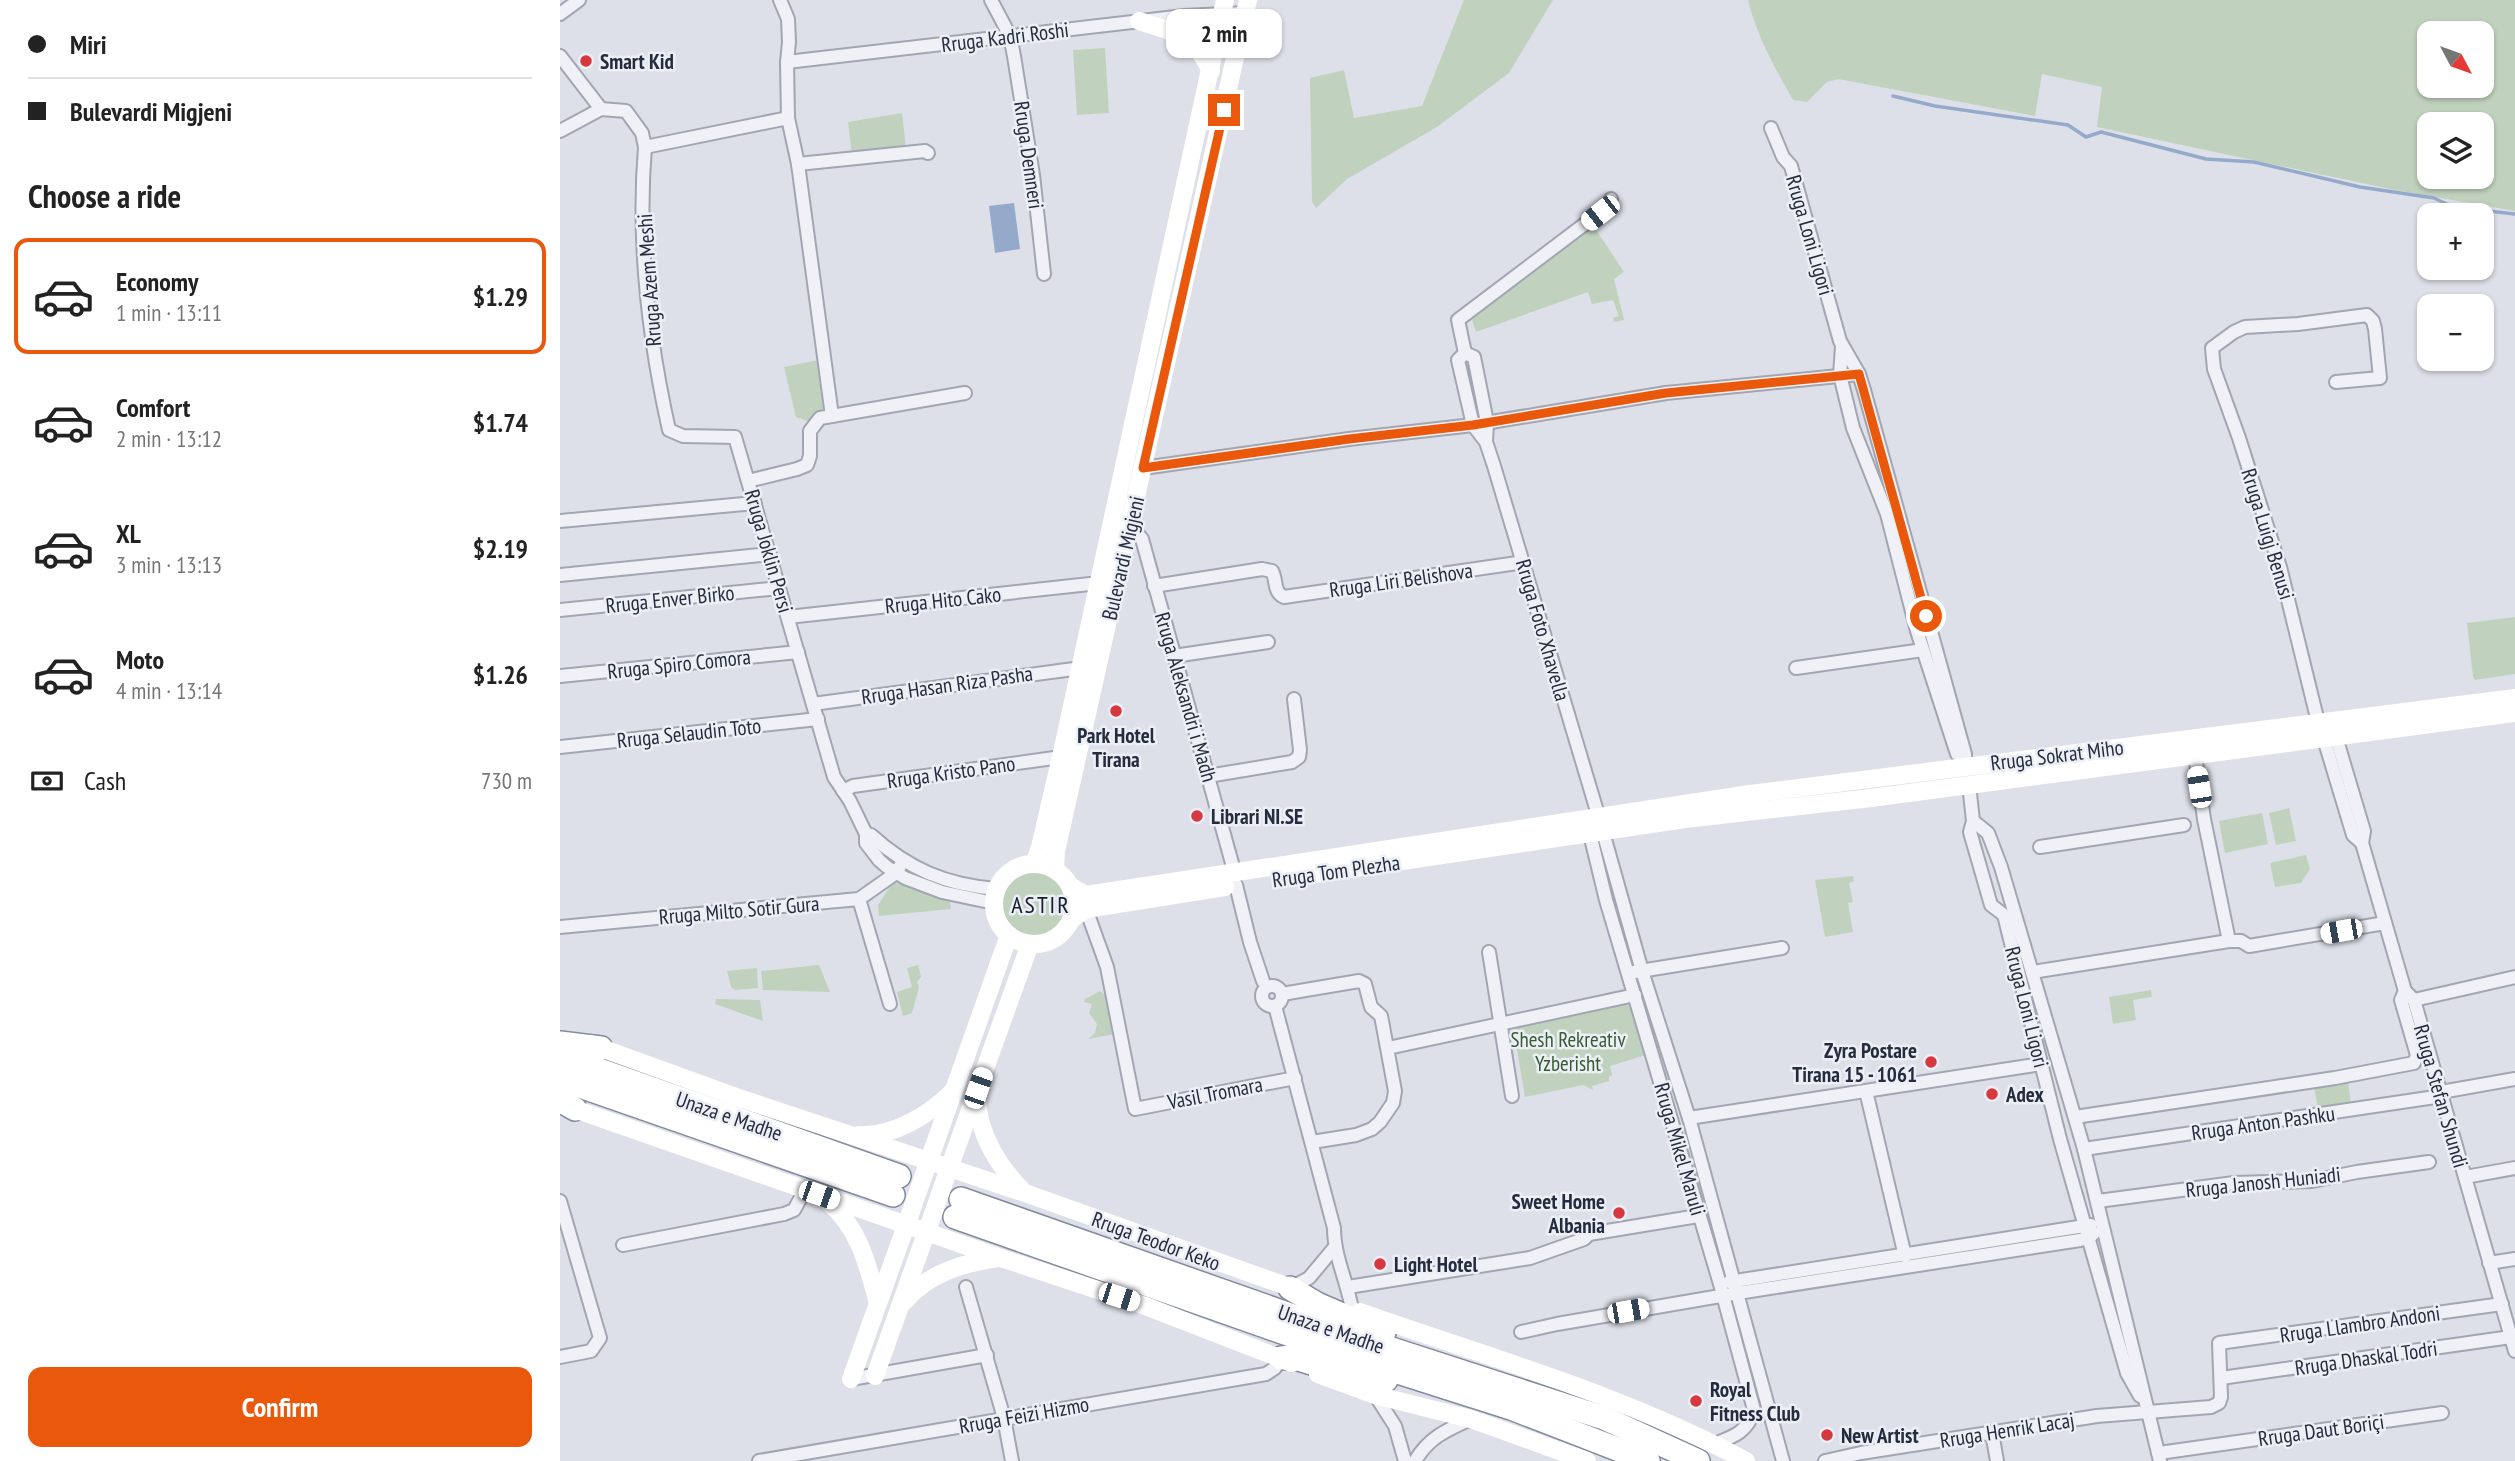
<!DOCTYPE html>
<html lang="en">
<head>
<meta charset="utf-8">
<style>
	:root { --surface:#fff; --page:#f6f6f6; --text:#222; --muted:#767676; --line:#e0e0e0; --accent:#ea580c }
	body { margin:0; font-family:"PT Sans Narrow",sans-serif; background:var(--page); color:var(--text); height:100vh; display:flex; flex-direction:column; font-size:26px; white-space:nowrap }
	* { box-sizing:border-box; margin:0 }
	p { font-size:23px; color:var(--muted) }
	.icon { flex:none; width:38px; height:38px; fill:none; stroke:currentColor; stroke-width:2; stroke-linecap:round; stroke-linejoin:round }
	.map { position:relative; flex:1; overflow:hidden }
	.sheet { display:flex; flex-direction:column; background:var(--surface); width:560px }
	.sheet>* { flex:none }
	.banner { display:grid; align-content:center; height:154px; padding:0 28px; background:var(--surface) }
	.needle { width:46px; rotate:131deg }
	.buttons { position:absolute; left:1857px; top:21px; display:grid; gap:14px }
	.buttons a { display:grid; place-items:center; width:77px; height:77px; border-radius:14px; background:var(--surface); box-shadow:0 2px 5px #0004; font-size:35px }
	.end { position:absolute; width:32px; height:32px; margin:-16px; border:9px solid #ea580c; background:#fff; box-shadow:0 0 0 4px #fff }
	.from { border-radius:50% }
	.bubble { position:absolute; height:49px; border-radius:14px; background:var(--surface); box-shadow:0 2px 5px #0004; font-size:23px; font-weight:800; line-height:49px; text-align:center }
	.car { position:absolute; width:21px; height:42px; margin:-21px -10px; border-radius:9px; box-shadow:0 0 5px 2px #0007; background:linear-gradient(#fff 24%,#345 0 40%,#fff 0 76%,#345 0 86%,#fff 0) }
	.banner b { display:flex; align-items:center; gap:24px; height:66px; font-size:26px }
	.banner b+b { border-top:2px solid var(--line) }
	.banner i { width:18px; height:18px; background:var(--text) }
	ul { padding:0; list-style:none }
	li { display:flex; align-items:center; gap:21px; height:116px; margin:0 14px 10px; padding:0 14px; border:4px solid transparent; border-radius:14px }
	li div { flex:1 }
	li b { display:block; font-size:26px }
	li em { font-style:normal; font-weight:800 }
	li.on { border-color:var(--accent) }
	li>.icon { width:63px; height:63px; stroke-width:1.5 }
	h2 { padding:0 28px; font-size:32px; line-height:84px }
	.pay { display:flex; align-items:center; gap:18px; height:77px; padding:0 28px; font-size:26px }
	.pay p { margin-inline-start:auto }
	.button { display:flex; gap:14px; margin-top:auto; padding:14px 28px }
	.button a { flex:1; height:80px; border-radius:14px; background:var(--accent); color:#fff; font-size:28px; font-weight:800; line-height:80px; text-align:center }
	main { display:flex; flex:1; min-height:0 }
	.map>svg:first-child { display:block }
	.green { fill:#c0d2bd; fill-rule:evenodd }
	.water { fill:#95a9cb }
	.lines { fill:none; stroke-linecap:round; stroke-linejoin:round }
	.stream { stroke:#95a9cb; stroke-width:3.5 }
	.street-casing { stroke:#a2a6b2; stroke-width:16 }
	.highway-casing { stroke:#838b9f; stroke-width:26 }
	.street { stroke:#f0f1f6; stroke-width:12 }
	.secondary { stroke:#fff; stroke-width:18 }
	.highway { stroke:#fff; stroke-width:23 }
	.secondary-bridge { stroke:#fff; stroke-width:18 }
	.route { stroke:#ea580c; stroke-width:9 }
	.poi-dot { fill:#d7373e; stroke:#eceff5; stroke-width:2.5 }
	.labels { text-anchor:middle; dominant-baseline:central; stroke-width:5; stroke-linejoin:round; paint-order:stroke }
	.street-label { font-size:21px; fill:#252c3f; stroke:#eceff5 }
	.poi-label { font-size:21px; font-weight:bold; fill:#252c3f; stroke:#eceff5; text-anchor:start }
	.park-label { font-size:21px; fill:#355c32; stroke:#eceff5 }
	.quarter-label { font-size:24px; letter-spacing:2px; fill:#181d30; stroke:#eceff5 }
</style>
</head>
<body>
<main>
<section class="sheet">
<div class="banner">
<b><i class="from"></i>Miri</b>
<b><i></i>Bulevardi Migjeni</b>
</div>
<h2>Choose a ride</h2>
<ul>
<li class="on"><svg class="icon" aria-label="car" viewBox="0 0 24 24"><path d="M5 17H2v-5l4-1 3-4h7l3 4 3 1v5h-3M9 17h6M6 11h13"/><circle cx="7" cy="17" r="2"/><circle cx="17" cy="17" r="2"/></svg><div><b>Economy</b><p>1 min · 13:11</p></div><em>$1.29</em></li>
<li><svg class="icon" aria-label="car" viewBox="0 0 24 24"><path d="M5 17H2v-5l4-1 3-4h7l3 4 3 1v5h-3M9 17h6M6 11h13"/><circle cx="7" cy="17" r="2"/><circle cx="17" cy="17" r="2"/></svg><div><b>Comfort</b><p>2 min · 13:12</p></div><em>$1.74</em></li>
<li><svg class="icon" aria-label="car" viewBox="0 0 24 24"><path d="M5 17H2v-5l4-1 3-4h7l3 4 3 1v5h-3M9 17h6M6 11h13"/><circle cx="7" cy="17" r="2"/><circle cx="17" cy="17" r="2"/></svg><div><b>XL</b><p>3 min · 13:13</p></div><em>$2.19</em></li>
<li><svg class="icon" aria-label="car" viewBox="0 0 24 24"><path d="M5 17H2v-5l4-1 3-4h7l3 4 3 1v5h-3M9 17h6M6 11h13"/><circle cx="7" cy="17" r="2"/><circle cx="17" cy="17" r="2"/></svg><div><b>Moto</b><p>4 min · 13:14</p></div><em>$1.26</em></li>
</ul>
<div class="pay"><svg class="icon" aria-label="cash" viewBox="0 0 24 24"><path d="M3 7h18v10H3z"/><circle cx="12" cy="12" r="2"/></svg>Cash<p>730 m</p></div>
<div class="button"><a>Confirm</a></div>
</section>
<div class="map">
<svg width="1955" height="1461" viewBox="0 0 1955 1461">
	<rect width="100%" height="100%" fill="#dde0e8"/>
	<g class="green">
		<path d="M 904,0 L 993,0 L 949,73 L 877,127 L 787,179 L 756,208 L 752,202 L 750,78 L 784,70 L 794,118 L 862,106 Z"/>
		<path d="M 1188,0 L 1955,0 L 1955,211 L 1830,189 L 1537,127 L 1542,87 L 1482,74 L 1475,116 L 1278,79 L 1267,82 L 1247,102 L 1233,100 C 1215,68 1197,37 1188,0 ZM 1869,33 L 1922,33 L 1922,86 L 1869,86 ZM 1869,124 L 1922,124 L 1922,177 L 1869,177 Z"/>
		<path d="M 545,48 L 549,113 L 517,115 L 513,50 Z"/>
		<path d="M 342,113 L 346,149 L 292,155 L 288,122 Z"/>
		<path d="M 1033,225 L 1064,272 L 1054,279 L 1064,320 L 1054,322 L 1053,318 L 1059,316 L 1053,300 L 1032,304 L 1028,292 L 916,332 L 912,320 L 916,309 Z"/>
		<path d="M 258,360 L 263,409 L 250,422 L 236,417 L 224,367 Z"/>
		<path d="M 1955,617 L 1955,674 L 1915,680 L 1913,677 L 1907,623 Z"/>
		<path d="M 1729,808 L 1736,841 L 1716,845 L 1709,813 Z"/>
		<path d="M 1702,813 L 1708,844 L 1665,853 L 1659,821 Z"/>
		<path d="M 1746,855 L 1750,869 L 1741,883 L 1715,887 L 1710,863 Z"/>
		<circle cx="474" cy="904" r="32"/>
		<path d="M 1293,876 L 1294,881 L 1289,883 L 1293,902 L 1288,903 L 1293,932 L 1265,937 L 1255,880 Z"/>
		<path d="M 333,882 L 390,901 L 391,909 L 319,916 L 318,905 Z"/>
		<path d="M 259,965 L 270,992 L 203,990 L 201,971 Z"/>
		<path d="M 358,965 L 361,977 L 357,982 L 359,987 L 352,1013 L 343,1016 L 337,992 L 352,987 L 347,968 Z"/>
		<path d="M 197,968 L 198,988 L 175,990 L 171,987 L 167,971 Z"/>
		<path d="M 1591,990 L 1592,997 L 1573,1000 L 1576,1020 L 1553,1024 L 1549,997 Z"/>
		<path d="M 540,991 L 547,997 L 555,1034 L 528,1039 L 535,1033 L 537,1024 L 529,1013 L 532,1004 L 524,1002 L 525,999 Z"/>
		<path d="M 156,999 L 200,1000 L 203,1021 L 155,1004 Z"/>
		<path d="M 1061,1004 L 1067,1004 L 1072,1008 L 1086,1055 L 1050,1066 L 1052,1075 L 1049,1077 L 1049,1081 L 1032,1086 L 1033,1090 L 1023,1085 L 965,1097 L 953,1026 Z"/>
		<path d="M 1788,1081 L 1791,1104 L 1758,1109 L 1754,1086 Z"/>
	</g>
	<path class="water" d="M 454,203 L 460,249 L 435,253 L 429,206 Z"/>
	<g class="lines">
		<path class="stream" d="M 1333,96 L 1375,106 L 1508,125 L 1526,137 L 1541,132 L 1545,133 L 1646,159 L 1694,162 L 1800,187 L 1874,198 L 1893,207 L 1955,214"/>
		<g class="street-casing">
			<g id="street">
				<path d="M 220,0 L 228,19 L 229,42 L 227,62 L 228,118 L 238,164 L 272,416"/>
				<path d="M 431,0 L 450,36 L 454,56 L 473,175 L 484,274"/>
				<path d="M 0,14 L 19,0"/>
				<path d="M 0,56 L 41,109 L 66,111 L 82,133 L 85,147 C 77,242 88,336 109,430 L 123,436 L 175,437 L 274,777 L 290,801 L 306,834 L 306,843 L 319,860 L 327,867 L 345,878 L 382,892 L 434,903"/>
				<path d="M 227,62 L 624,16 L 685,13"/>
				<path d="M 1211,128 L 1223,157 L 1231,166 L 1280,341 L 1299,374 L 1304,390 L 1405,754 L 1405,766"/>
				<path d="M 0,131 L 41,109"/>
				<path d="M 85,147 L 228,118"/>
				<path d="M 238,164 L 365,151 L 368,153"/>
				<path d="M 1282,346 L 1280,375 L 1293,428 L 1327,514 L 1357,631 L 1397,754"/>
				<path d="M 905,353 L 898,320 L 1046,208 L 1051,199"/>
				<path d="M 926,442 L 927,422 L 914,357 L 905,353 L 898,360 L 913,425 L 926,442 L 934,466 L 1039,818"/>
				<path d="M 583,468 L 789,439 L 913,425 L 1106,393 L 1299,374"/>
				<path d="M 188,481 L 237,469 L 247,465 L 250,456 L 250,431 L 260,418 L 405,393"/>
				<path d="M 0,521 L 195,503"/>
				<path d="M 570,525 L 582,539 L 675,874"/>
				<path d="M 0,575 L 210,554"/>
				<path d="M 594,586 L 702,569 L 712,571 C 717,580 713,592 724,597 L 964,562"/>
				<path d="M 0,610 L 219,588"/>
				<path d="M 228,617 L 539,583"/>
				<path d="M 614,656 L 708,642"/>
				<path d="M 1236,668 L 1363,650"/>
				<path d="M 0,676 L 238,652"/>
				<path d="M 253,704 L 521,668"/>
				<path d="M 1758,722 L 1720,567 L 1679,438 L 1654,369 L 1652,348 L 1674,332 L 1685,327 L 1738,324 L 1807,315 L 1813,321 L 1815,329 L 1820,378 L 1776,382"/>
				<path d="M 1776,737 L 1804,831 L 1802,843 L 1845,991 L 1854,1000 L 1955,1351"/>
				<path d="M 1764,739 L 1793,835 L 1802,843"/>
				<path d="M 0,747 L 258,719"/>
				<path d="M 1635,755 L 1644,819 L 1669,941"/>
				<path d="M 648,776 L 732,762 L 739,757 L 740,750 L 734,699"/>
				<path d="M 1409,784 L 1413,821 L 1410,832 L 1431,905 L 1444,915 L 1500,1139 L 1567,1373 L 1580,1396"/>
				<path d="M 283,791 L 293,786 L 501,757"/>
				<path d="M 1413,821 L 1428,833 L 1441,867 L 1524,1149 L 1600,1461"/>
				<path d="M 1043,832 L 1082,971 L 1129,1118 L 1223,1461"/>
				<path d="M 306,834 L 311,835 C 348,869 386,885 437,889"/>
				<path d="M 1030,834 L 1046,900 L 1160,1284 L 1194,1410 C 1188,1432 1173,1437 1154,1444"/>
				<path d="M 1480,847 L 1624,825"/>
				<path d="M 676,885 L 690,942 L 703,981"/>
				<path d="M 299,899 L 330,1004"/>
				<path d="M 526,909 L 547,967 L 575,1109 L 735,1078"/>
				<path d="M 0,927 L 299,899 L 336,873 L 343,861"/>
				<path d="M 929,952 L 952,1096"/>
				<path d="M 1074,972 L 1222,948"/>
				<path d="M 1472,972 L 1669,941 L 1681,941 L 1689,946 L 1825,923"/>
				<circle cx="712" cy="996" r="10"/>
				<path d="M 722,994 L 799,981 L 805,984 L 811,1007 L 821,1016 L 822,1021 L 835,1091 L 833,1103 L 820,1122 L 812,1129 L 796,1135 L 752,1142"/>
				<path d="M 1854,1000 L 1955,977"/>
				<path d="M 715,1006 L 774,1228 C 774,1256 787,1281 792,1309"/>
				<path d="M 828,1048 L 1075,995"/>
				<path d="M 1306,1091 L 1345,1256"/>
				<path d="M 1881,1092 L 1955,1079"/>
				<path d="M 1515,1117 L 1775,1078 L 1854,1063 L 1857,1055 L 1841,1000 L 1845,991"/>
				<path d="M 1129,1118 L 1481,1064"/>
				<path d="M 1524,1149 L 1882,1096"/>
				<path d="M 1905,1177 L 1955,1168"/>
				<path d="M 0,1201 L 40,1338 L 31,1351 L 0,1357"/>
				<path d="M 1538,1201 L 1674,1183 L 1752,1181 L 1797,1172 L 1869,1162"/>
				<path d="M 63,1245 L 224,1214 L 234,1210 L 245,1190"/>
				<path d="M 1929,1263 L 1955,1259"/>
				<path d="M 1169,1282 L 1531,1225"/>
				<path d="M 406,1287 L 444,1418 L 452,1461"/>
				<path d="M 788,1287 L 970,1258 L 1024,1239 L 1029,1234 L 1138,1216"/>
				<path d="M 730,1288 L 749,1278 L 774,1248"/>
				<path d="M 961,1332 L 997,1324 L 1178,1293 L 1520,1240 L 1529,1238 L 1534,1233"/>
				<path d="M 1661,1378 L 1951,1337"/>
				<path d="M 291,1379 L 427,1355"/>
				<path d="M 815,1395 L 835,1426 L 845,1461"/>
				<path d="M 1432,1433 L 1437,1461"/>
				<path d="M 1599,1453 L 1882,1413"/>
				<path d="M 199,1461 L 706,1374 L 715,1368 L 721,1358"/>
				<path d="M 855,1461 C 869,1437 887,1430 911,1419"/>
				<path d="M 1265,1461 L 1301,1453 L 1537,1416 L 1651,1407 L 1659,1403 L 1661,1397 L 1659,1343 L 1942,1304"/>
			</g>
		</g>
		<g class="highway-casing">
			<g id="highway">
				<path d="M 0,1043 L 41,1048"/>
				<path d="M 0,1056 L 339,1176"/>
				<path d="M 0,1079 L 333,1195"/>
				<path d="M 0,1100 L 15,1109"/>
				<path d="M 401,1199 L 770,1329 L 1044,1418 L 1138,1461"/>
				<path d="M 395,1217 L 816,1365 L 951,1408 L 1088,1461"/>
				<path d="M 730,1288 L 757,1304 L 824,1333"/>
				<path d="M 721,1358 L 732,1357 L 781,1372 L 826,1380"/>
			</g>
		</g>
		<use href="#street" class="street"/>
		<g class="secondary">
			<path d="M 579,21 C 618,34 632,32 651,71"/>
			<path d="M 474,864 L 480,847 L 501,757 L 665,0"/>
			<circle cx="474" cy="904" r="40"/>
			<path d="M 495,870 L 496,851 L 688,0"/>
			<path d="M 741,876 L 1125,819 L 1311,798 L 1955,713"/>
			<path d="M 510,886 L 526,895 L 1190,794 L 1955,698"/>
			<path d="M 512,919 L 526,909 L 665,887"/>
			<path d="M 30,1044 L 176,1097 L 465,1193 L 740,1291"/>
			<path d="M 417,1098 C 418,1133 438,1166 462,1190"/>
			<path d="M 3,1105 L 441,1258 L 583,1305 L 732,1363"/>
			<path d="M 299,1135 C 333,1137 369,1115 392,1092"/>
			<path d="M 367,1166 L 449,935"/>
			<path d="M 387,1174 L 470,944"/>
			<path d="M 268,1202 C 299,1227 308,1266 318,1303"/>
			<path d="M 345,1301 C 368,1273 404,1263 438,1258"/>
			<path d="M 800,1312 C 930,1358 1064,1395 1186,1461"/>
			<path d="M 758,1374 L 815,1395 L 911,1419 L 1027,1461"/>
			<path d="M 315,1376 L 369,1225"/>
			<path d="M 291,1379 L 349,1217"/>
		</g>
		<use href="#highway" class="highway"/>
		<g class="secondary-bridge">
			<path d="M 349,1217 L 367,1166"/>
			<path d="M 369,1225 L 387,1174"/>
		</g>
	</g>
	<g class="lines">
		<path class="route" d="M 664,110 L 583,468 L 789,439 L 913,425 L 1106,393 L 1299,374 L 1366,616"/>
	</g>
	<g class="poi-dot">
		<circle cx="26" cy="61" r="7"/>
		<circle cx="556" cy="711" r="7"/>
		<circle cx="637" cy="816" r="7"/>
		<circle cx="1371" cy="1062" r="7"/>
		<circle cx="1432" cy="1094" r="7"/>
		<circle cx="1059" cy="1213" r="7"/>
		<circle cx="820" cy="1264" r="7"/>
		<circle cx="1136" cy="1401" r="7"/>
		<circle cx="1267" cy="1435" r="7"/>
	</g>
	<g class="labels">
		<g class="street-label">
			<text transform="translate(445 37) rotate(-7)">Rruga Kadri Roshi</text>
			<text transform="translate(469 155) rotate(82)">Rruga Demneri</text>
			<text transform="translate(1250 235) rotate(74)">Rruga Loni Ligori</text>
			<text transform="translate(89 280) rotate(-94)">Rruga Azem Meshi</text>
			<text transform="translate(1708 534) rotate(73)">Rruga Luigj Benusi</text>
			<text transform="translate(209 551) rotate(74)">Rruga Joklin Persi</text>
			<text transform="translate(563 558) rotate(-77)">Bulevardi Migjeni</text>
			<text transform="translate(841 580) rotate(-8)">Rruga Liri Belishova</text>
			<text transform="translate(110 599) rotate(-6)">Rruga Enver Birko</text>
			<text transform="translate(383 600) rotate(-6)">Rruga Hito Cako</text>
			<text transform="translate(983 630) rotate(74)">Rruga Foto Xhavella</text>
			<text transform="translate(119 664) rotate(-6)">Rruga Spiro Comora</text>
			<text transform="translate(387 685) rotate(-8)">Rruga Hasan Riza Pasha</text>
			<text transform="translate(626 697) rotate(74)">Rruga Aleksandri i Madh</text>
			<text transform="translate(129 733) rotate(-6)">Rruga Selaudin Toto</text>
			<text transform="translate(1497 755) rotate(-7)">Rruga Sokrat Miho</text>
			<text transform="translate(391 772) rotate(-8)">Rruga Kristo Pano</text>
			<text transform="translate(776 871) rotate(-8)">Rruga Tom Plezha</text>
			<text transform="translate(179 910) rotate(-5)">Rruga Milto Sotir Gura</text>
			<text transform="translate(1467 1007) rotate(76)">Rruga Loni Ligori</text>
			<text transform="translate(655 1093) rotate(-11)">Vasil Tromara</text>
			<text transform="translate(1881 1096) rotate(74)">Rruga Stefan Shundi</text>
			<text transform="translate(169 1116) rotate(19)">Unaza e Madhe</text>
			<text transform="translate(1703 1123) rotate(-8)">Rruga Anton Pashku</text>
			<text transform="translate(1120 1149) rotate(74)">Rruga Mikel Maruli</text>
			<text transform="translate(1703 1182) rotate(-6)">Rruga Janosh Huniadi</text>
			<text transform="translate(596 1241) rotate(20)">Rruga Teodor Keko</text>
			<text transform="translate(1800 1324) rotate(-8)">Rruga Llambro Andoni</text>
			<text transform="translate(771 1329) rotate(19)">Unaza e Madhe</text>
			<text transform="translate(1806 1358) rotate(-8)">Rruga Dhaskal Todri</text>
			<text transform="translate(464 1415) rotate(-10)">Rruga Feizi Hizmo</text>
			<text transform="translate(1447 1430) rotate(-9)">Rruga Henrik Lacaj</text>
			<text transform="translate(1761 1430) rotate(-8)">Rruga Daut Boriçi</text>
		</g>
		<g class="poi-label">
			<text x="40" y="61">Smart Kid</text>
			<text x="556" y="735" text-anchor="middle">Park Hotel<tspan x="556" dy="24">Tirana</tspan></text>
			<text x="651" y="816">Librari NI.SE</text>
			<text x="1357" y="1050" text-anchor="end">Zyra Postare<tspan x="1357" dy="24">Tirana 15 - 1061</tspan></text>
			<text x="1446" y="1094">Adex</text>
			<text x="1045" y="1201" text-anchor="end">Sweet Home<tspan x="1045" dy="24">Albania</tspan></text>
			<text x="834" y="1264">Light Hotel</text>
			<text x="1150" y="1389">Royal<tspan x="1150" dy="24">Fitness Club</tspan></text>
			<text x="1281" y="1435">New Artist</text>
		</g>
		<g class="park-label">
			<text x="1008" y="1039">Shesh Rekreativ<tspan x="1008" dy="24">Yzberisht</tspan></text>
		</g>
		<g class="quarter-label">
			<text x="481" y="904">ASTIR</text>
		</g>
	</g>
</svg>
<div class="buttons">
<a><svg class="needle" viewBox="-14 -14 28 28"><path d="M0-13l5 13h-10z" fill="#e53935"/><path d="M0 13l5-13h-10z" fill="#767676"/></svg></a>
<a><svg class="icon" aria-label="layers" viewBox="0 0 24 24"><path d="M12 4l9 5-9 5-9-5zM3 14l9 5 9-5"/></svg></a>
<a>+</a>
<a>−</a>
</div>
<i class="end from" style="left:1366px;top:616px"></i>
<i class="end" style="left:664px;top:110px"></i>
<div class="bubble" style="left:606px;top:9px;width:116px">2 min</div>
<i class="car" style="left:1040px;top:213px;rotate:232deg"></i>
<i class="car" style="left:1639px;top:787px;rotate:351deg"></i>
<i class="car" style="left:1781px;top:931px;rotate:260deg"></i>
<i class="car" style="left:418px;top:1088px;rotate:19deg"></i>
<i class="car" style="left:259px;top:1195px;rotate:109deg"></i>
<i class="car" style="left:559px;top:1297px;rotate:108deg"></i>
<i class="car" style="left:1068px;top:1311px;rotate:80deg"></i>
</div>
</main>
</body>
</html>
